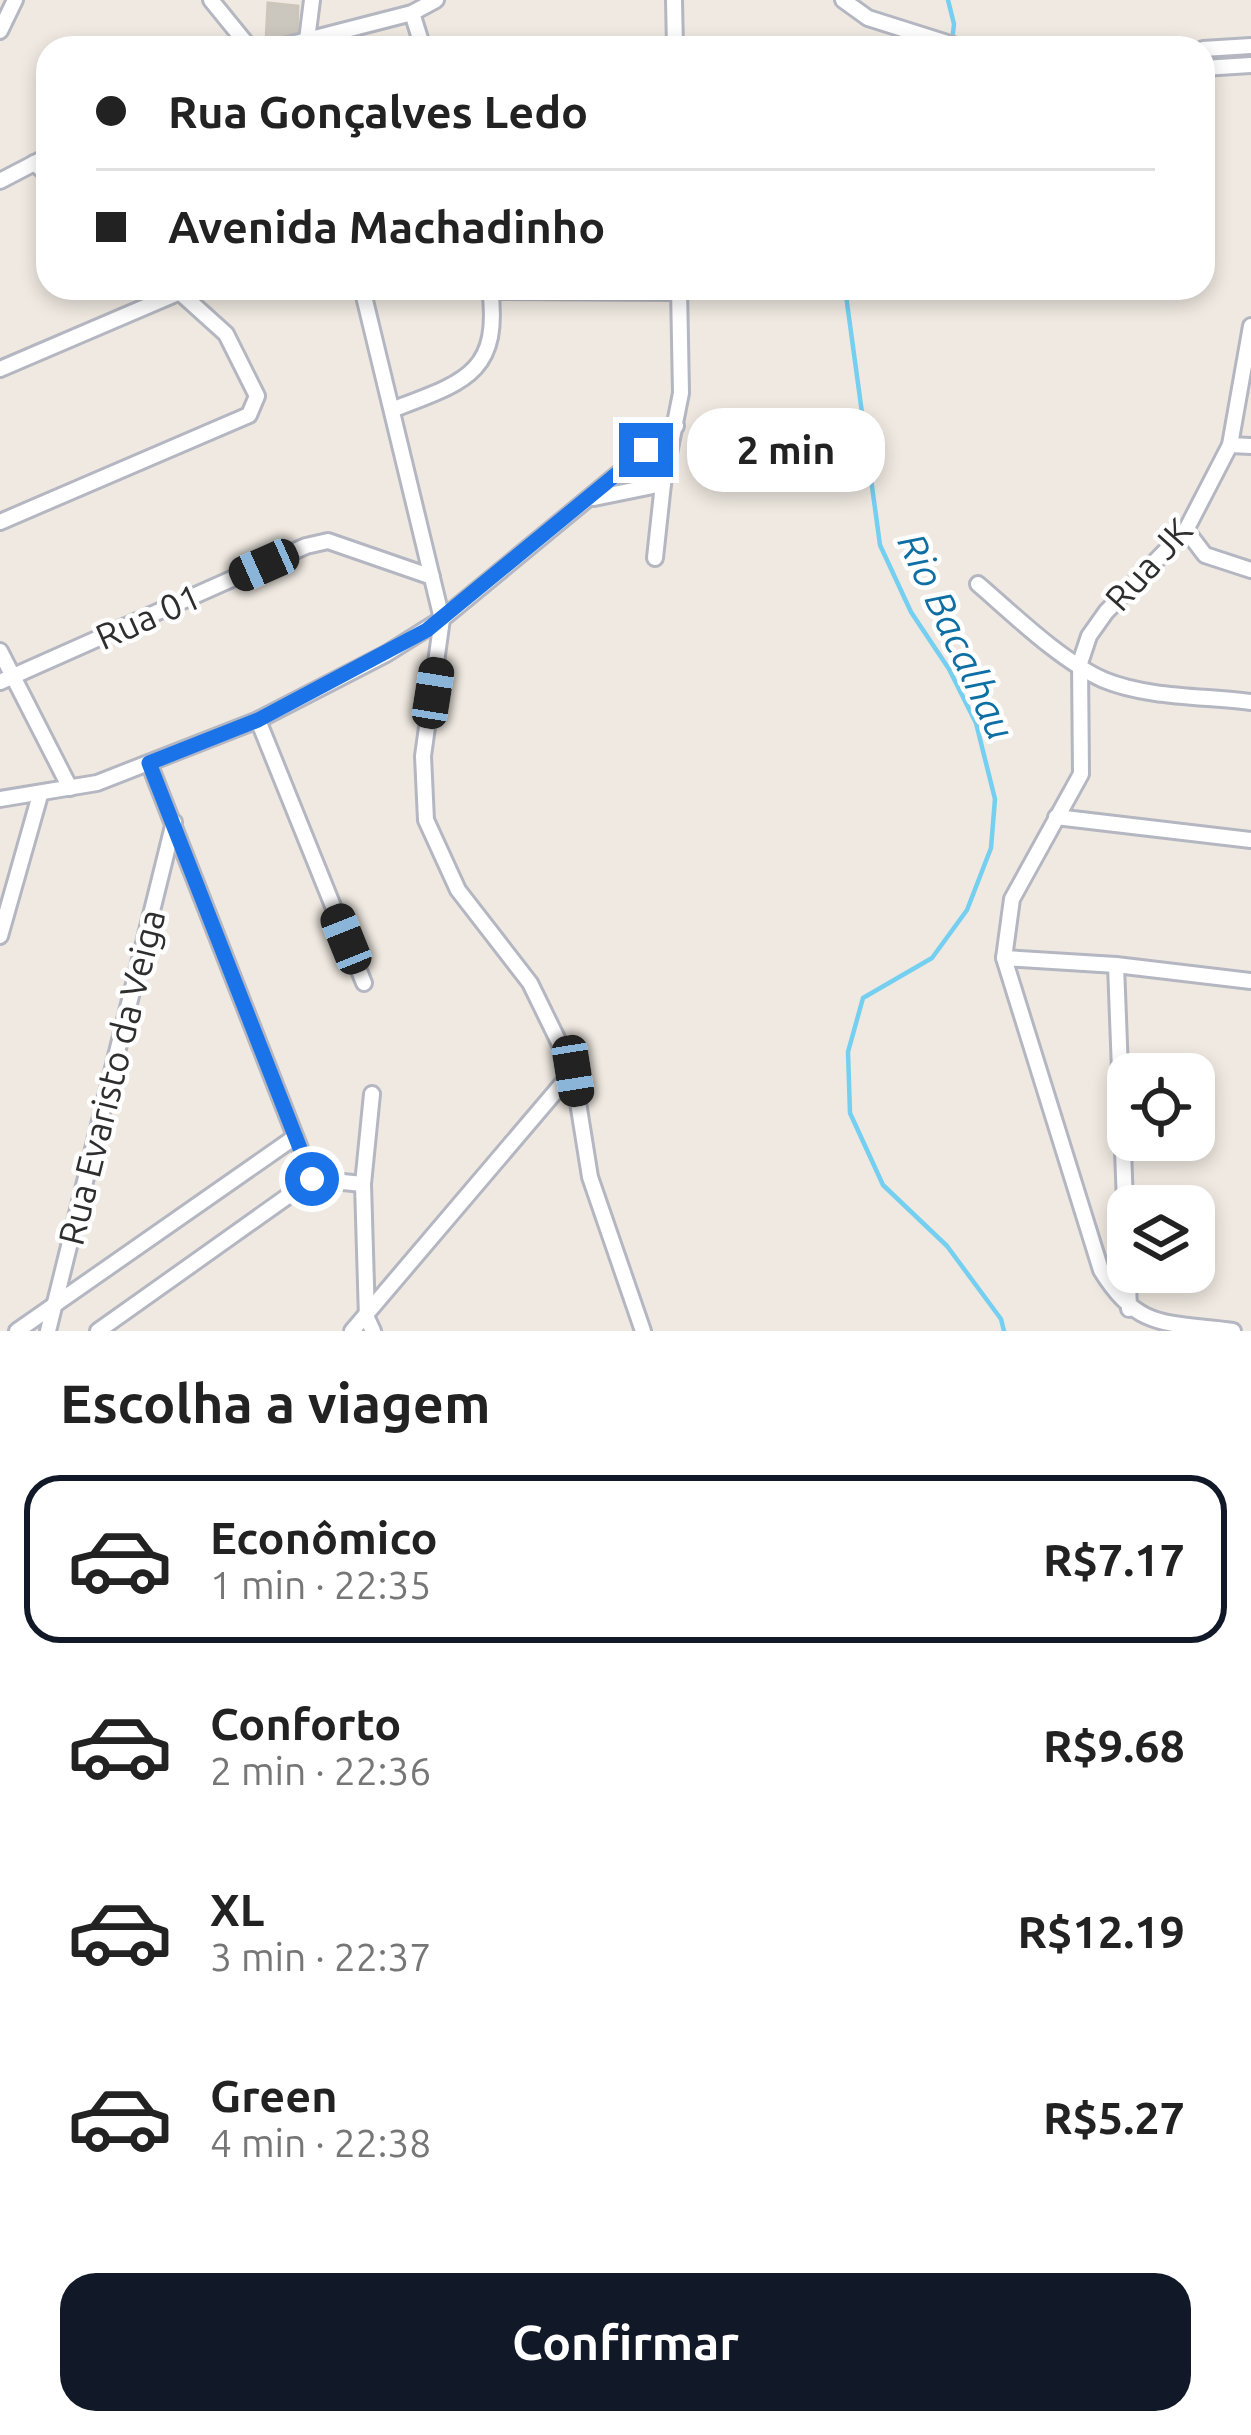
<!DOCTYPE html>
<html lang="pt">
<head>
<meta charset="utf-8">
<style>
	:root { --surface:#fff; --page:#f2f2f2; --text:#222; --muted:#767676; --line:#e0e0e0; --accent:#111827 }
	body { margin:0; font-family:Ubuntu,sans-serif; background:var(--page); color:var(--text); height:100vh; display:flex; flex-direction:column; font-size:45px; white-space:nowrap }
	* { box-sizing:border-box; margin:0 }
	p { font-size:39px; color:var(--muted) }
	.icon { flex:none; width:66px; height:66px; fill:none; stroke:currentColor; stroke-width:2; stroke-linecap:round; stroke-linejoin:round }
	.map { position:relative; height:1331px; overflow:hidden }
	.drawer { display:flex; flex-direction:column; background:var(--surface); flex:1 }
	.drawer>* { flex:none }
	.hud { position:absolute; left:36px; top:36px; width:1179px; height:264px; border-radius:36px; box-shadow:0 6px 18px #0003; display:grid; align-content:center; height:264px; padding:0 60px; background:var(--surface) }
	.fabs { position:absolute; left:1107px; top:1053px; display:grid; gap:24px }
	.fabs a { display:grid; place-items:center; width:108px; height:108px; border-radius:24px; background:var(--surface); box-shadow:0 6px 18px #0003; font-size:60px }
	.end { position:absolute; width:54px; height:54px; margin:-27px; border:15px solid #1a73e8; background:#fff; box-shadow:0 0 0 6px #fff }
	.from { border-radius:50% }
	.bubble { position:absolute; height:84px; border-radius:36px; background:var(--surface); box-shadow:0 6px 18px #0003; font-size:39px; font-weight:700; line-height:84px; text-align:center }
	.car { position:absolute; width:36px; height:72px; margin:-36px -18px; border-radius:15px; box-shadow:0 0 9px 3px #0007; background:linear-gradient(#222 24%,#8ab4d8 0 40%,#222 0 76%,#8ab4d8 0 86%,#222 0) }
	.hud b { display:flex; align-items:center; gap:42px; height:114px; font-size:45px }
	.hud b+b { border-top:3px solid var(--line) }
	.hud i { width:30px; height:30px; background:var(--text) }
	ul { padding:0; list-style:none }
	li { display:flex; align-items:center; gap:36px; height:168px; margin:0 24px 18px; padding:0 36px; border:6px solid transparent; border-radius:36px }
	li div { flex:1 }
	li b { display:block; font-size:45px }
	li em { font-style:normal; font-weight:700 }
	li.active { border-color:var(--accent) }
	li>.icon { width:108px; height:108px; stroke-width:1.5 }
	h2 { padding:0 60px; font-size:54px; line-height:144px }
	.button { display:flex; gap:24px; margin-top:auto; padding:24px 60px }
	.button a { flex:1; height:138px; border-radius:36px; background:var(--accent); color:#fff; font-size:48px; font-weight:700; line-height:138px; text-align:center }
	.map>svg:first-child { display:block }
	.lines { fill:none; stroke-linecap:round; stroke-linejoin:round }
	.stream { stroke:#75cff0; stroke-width:4.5 }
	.building { fill:#cbc7bf; stroke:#cbc5ba; stroke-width:3 }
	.minor-casing { stroke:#b4b7c1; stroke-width:20 }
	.minor { stroke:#fff; stroke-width:14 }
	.route { stroke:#1a73e8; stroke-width:15 }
	.labels { text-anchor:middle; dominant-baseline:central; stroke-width:9; stroke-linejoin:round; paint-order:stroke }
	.street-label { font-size:36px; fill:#2e2e2e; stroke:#fff }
	.water-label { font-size:39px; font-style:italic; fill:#0d6fa3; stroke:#fff }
</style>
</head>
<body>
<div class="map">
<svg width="1251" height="1331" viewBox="0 0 1251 1331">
	<rect width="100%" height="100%" fill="#efe9e1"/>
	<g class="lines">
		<g class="stream">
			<path d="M 948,0 L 954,24 L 952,42"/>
			<path d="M 845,288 L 880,545 L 911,612 L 949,669 L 976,723 L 995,799 L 991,848 L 967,910 L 932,958 L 863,998 L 848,1052 L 850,1113 L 883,1185 L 947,1246 L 1001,1319 L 1004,1331"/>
		</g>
	</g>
	<path class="building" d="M 268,3 L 298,6 L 297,31 L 266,41 Z"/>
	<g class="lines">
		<g class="minor-casing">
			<g id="minor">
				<path d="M 211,0 L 250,48"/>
				<path d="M 674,0 L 675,48"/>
				<path d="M 843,0 L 868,18 L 963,48"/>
				<path d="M 412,13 L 423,48"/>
				<path d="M 0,31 L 15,0"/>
				<path d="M 307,40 L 312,0"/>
				<path d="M 276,48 L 412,13 L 436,0"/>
				<path d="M 1203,49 L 1251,46"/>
				<path d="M 1203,68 L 1251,65"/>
				<path d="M 34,163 L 48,175"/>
				<path d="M 0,181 L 48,156"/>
				<path d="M 362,288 L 442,619 L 423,756 L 426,820 L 458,890 L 530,983 L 573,1071 L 590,1177 L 643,1331"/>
				<path d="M 491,291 L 679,292"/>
				<path d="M 0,369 L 180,292"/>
				<path d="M 394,409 C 465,382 501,373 490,288"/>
				<path d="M 1230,445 L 1251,446"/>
				<path d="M 594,498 L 663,484"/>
				<path d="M 0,522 L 249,415 L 257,396 L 226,334 L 175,288"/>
				<path d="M 1186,530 L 1205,555 L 1251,570"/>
				<path d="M 655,558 L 663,484 L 681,393 L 679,288"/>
				<path d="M 978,584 C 1014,615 1061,661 1104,680 C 1148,698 1204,696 1251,702"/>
				<path d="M 0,651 L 70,788"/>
				<path d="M 0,682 L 306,546 L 328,541 L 432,577"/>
				<path d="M 258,720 L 364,983"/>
				<path d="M 149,763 L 312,1179"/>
				<path d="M 0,799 L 97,783 L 258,720 L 386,654 L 442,619 L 676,426"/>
				<path d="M 1056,817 L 1251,840"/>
				<path d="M 0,936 L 40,795"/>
				<path d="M 1004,958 L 1116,965 L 1251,981"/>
				<path d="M 1116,965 L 1129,1309"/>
				<path d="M 372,1094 L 363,1184 L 367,1318 L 373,1331"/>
				<path d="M 17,1331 L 295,1137"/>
				<path d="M 48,1331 L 174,822"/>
				<path d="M 98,1331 L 312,1179 L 363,1184"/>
				<path d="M 352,1331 L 573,1071"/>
				<path d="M 1233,1331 C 1168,1322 1138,1331 1101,1270 L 1004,958 L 1012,899 L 1081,774 L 1080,663 L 1089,636 L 1106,612 L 1186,530 L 1230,445 L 1251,326"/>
			</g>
		</g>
		<use href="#minor" class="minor"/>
	</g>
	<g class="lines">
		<path class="route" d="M 312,1179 L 149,763 L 258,720 L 427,630 L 646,450"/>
	</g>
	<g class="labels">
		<g class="street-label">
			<text transform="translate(1148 564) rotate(-48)">Rua JK</text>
			<text transform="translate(148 616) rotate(-24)">Rua 01</text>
			<text transform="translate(111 1077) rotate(-76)">Rua Evaristo da Veiga</text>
		</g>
		<g class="water-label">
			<text transform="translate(957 636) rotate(65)">Rio Bacalhau</text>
		</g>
	</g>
</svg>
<div class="fabs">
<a><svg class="icon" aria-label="locate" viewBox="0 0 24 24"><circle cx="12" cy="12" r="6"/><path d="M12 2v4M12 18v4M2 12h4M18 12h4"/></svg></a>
<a><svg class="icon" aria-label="layers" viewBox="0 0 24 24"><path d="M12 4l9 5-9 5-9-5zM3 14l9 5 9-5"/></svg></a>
</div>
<i class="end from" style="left:312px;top:1179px"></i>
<i class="end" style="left:646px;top:450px"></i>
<div class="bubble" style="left:687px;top:408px;width:198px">2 min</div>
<i class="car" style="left:264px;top:565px;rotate:246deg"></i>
<i class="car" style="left:433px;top:693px;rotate:9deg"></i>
<i class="car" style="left:346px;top:939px;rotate:338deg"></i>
<i class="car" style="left:573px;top:1071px;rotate:171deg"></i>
<div class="hud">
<b><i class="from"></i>Rua Gonçalves Ledo</b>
<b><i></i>Avenida Machadinho</b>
</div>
</div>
<section class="drawer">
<h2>Escolha a viagem</h2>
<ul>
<li class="active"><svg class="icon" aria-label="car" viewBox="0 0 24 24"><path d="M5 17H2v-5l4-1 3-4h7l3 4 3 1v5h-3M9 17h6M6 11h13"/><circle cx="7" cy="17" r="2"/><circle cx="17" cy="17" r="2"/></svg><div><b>Econômico</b><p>1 min · 22:35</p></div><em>R$7.17</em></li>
<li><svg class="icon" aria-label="car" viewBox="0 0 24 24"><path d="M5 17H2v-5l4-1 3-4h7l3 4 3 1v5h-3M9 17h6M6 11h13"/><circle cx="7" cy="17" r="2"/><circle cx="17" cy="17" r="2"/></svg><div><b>Conforto</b><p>2 min · 22:36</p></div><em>R$9.68</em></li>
<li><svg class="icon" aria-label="car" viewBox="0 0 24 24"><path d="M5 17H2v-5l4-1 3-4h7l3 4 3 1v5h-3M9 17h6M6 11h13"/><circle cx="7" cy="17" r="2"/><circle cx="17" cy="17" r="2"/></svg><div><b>XL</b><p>3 min · 22:37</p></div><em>R$12.19</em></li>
<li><svg class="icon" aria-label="car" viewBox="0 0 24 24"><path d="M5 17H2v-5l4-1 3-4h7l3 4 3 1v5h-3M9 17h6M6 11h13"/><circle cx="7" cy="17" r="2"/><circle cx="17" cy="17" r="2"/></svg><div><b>Green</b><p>4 min · 22:38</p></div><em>R$5.27</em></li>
</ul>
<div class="button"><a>Confirmar</a></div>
</section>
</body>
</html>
